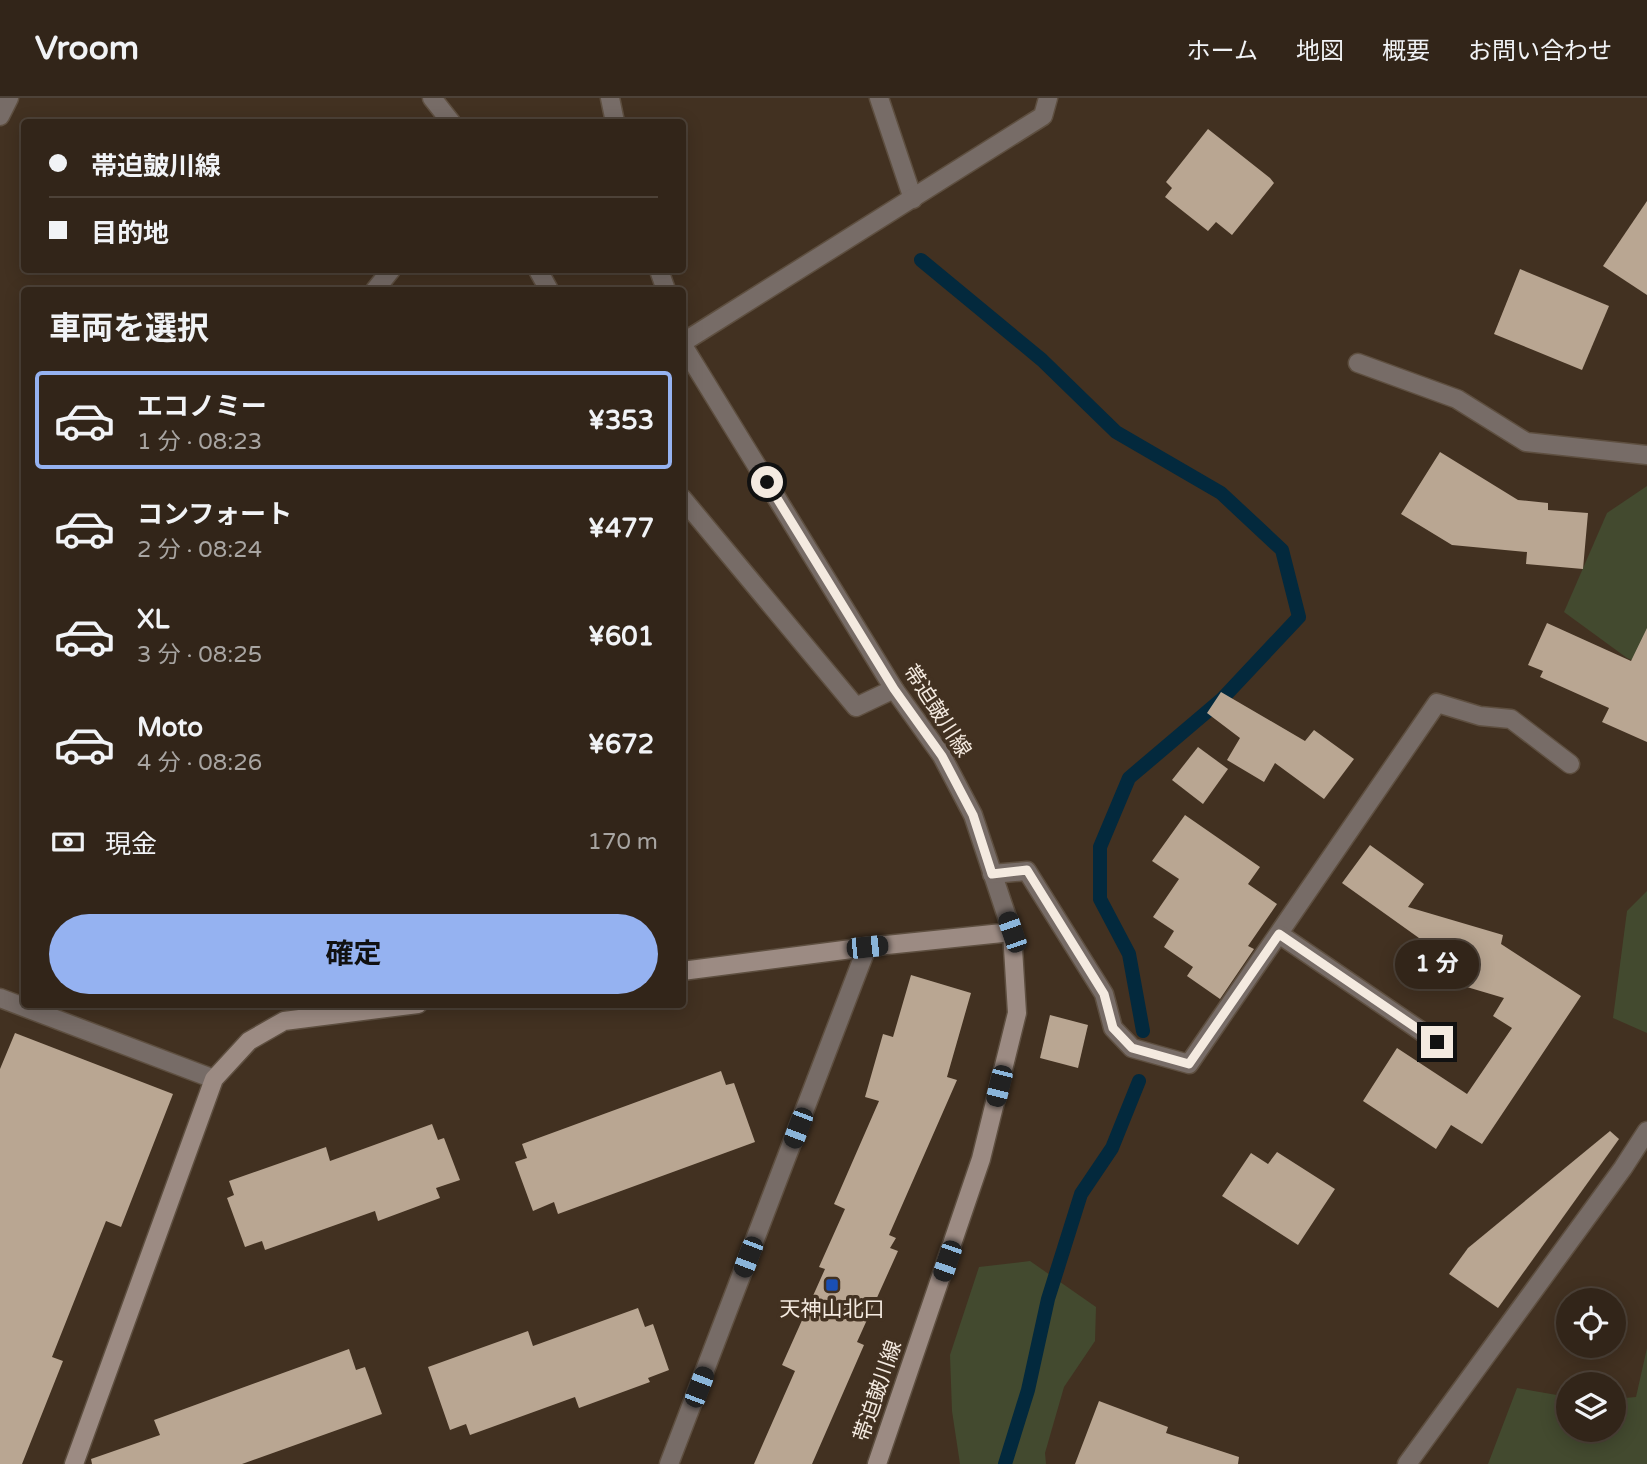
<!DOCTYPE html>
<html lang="ja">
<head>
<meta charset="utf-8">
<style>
	:root { --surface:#322519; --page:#3a2d22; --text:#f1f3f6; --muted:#a8a5a2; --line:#4d4238; --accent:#95b2f1 }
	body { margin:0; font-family:"Varela Round","Noto Sans JP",sans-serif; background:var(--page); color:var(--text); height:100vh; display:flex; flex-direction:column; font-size:26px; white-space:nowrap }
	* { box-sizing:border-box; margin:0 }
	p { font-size:23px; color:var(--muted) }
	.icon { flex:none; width:38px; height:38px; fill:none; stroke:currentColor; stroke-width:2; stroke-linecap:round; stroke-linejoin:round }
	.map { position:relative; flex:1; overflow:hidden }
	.drawer { position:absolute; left:21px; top:189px; width:665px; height:721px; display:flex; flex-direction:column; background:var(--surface); border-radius:7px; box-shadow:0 4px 18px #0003,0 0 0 2px var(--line) }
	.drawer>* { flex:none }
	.top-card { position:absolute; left:21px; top:21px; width:665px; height:154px; border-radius:7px; box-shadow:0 4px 18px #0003,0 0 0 2px var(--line); display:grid; align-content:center; height:154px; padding:0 28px; background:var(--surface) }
	.fabs { position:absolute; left:1556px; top:1190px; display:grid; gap:14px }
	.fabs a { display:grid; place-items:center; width:70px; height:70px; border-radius:50%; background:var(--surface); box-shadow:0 4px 18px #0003,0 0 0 2px var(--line); font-size:35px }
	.end { position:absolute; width:32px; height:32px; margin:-16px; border:9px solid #f4eae0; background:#111; box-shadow:0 0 0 4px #111 }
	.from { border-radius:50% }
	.bubble { position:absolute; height:49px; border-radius:24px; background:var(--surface); box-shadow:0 4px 18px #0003,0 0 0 2px var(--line); font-size:23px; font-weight:700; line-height:49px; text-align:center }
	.car { position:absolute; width:21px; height:42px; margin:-21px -10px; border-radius:9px; box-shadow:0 0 5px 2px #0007; background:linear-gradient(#222 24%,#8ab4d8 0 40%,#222 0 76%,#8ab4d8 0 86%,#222 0) }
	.top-card b { display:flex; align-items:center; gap:24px; height:66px; font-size:26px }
	.top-card b+b { border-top:2px solid var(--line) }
	.top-card i { width:18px; height:18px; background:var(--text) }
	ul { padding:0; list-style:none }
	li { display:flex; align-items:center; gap:21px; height:98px; margin:0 14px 10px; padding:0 14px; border:4px solid transparent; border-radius:7px }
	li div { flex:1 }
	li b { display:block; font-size:26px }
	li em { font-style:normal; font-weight:700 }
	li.selected { border-color:var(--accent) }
	li>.icon { width:63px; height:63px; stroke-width:1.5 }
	h2 { padding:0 28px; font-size:32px; line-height:84px }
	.pay { display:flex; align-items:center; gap:18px; height:77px; padding:0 28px; font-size:26px }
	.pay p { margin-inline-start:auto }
	.button { display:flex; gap:14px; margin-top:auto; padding:14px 28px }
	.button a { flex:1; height:80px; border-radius:42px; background:var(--accent); color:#111; font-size:28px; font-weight:700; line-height:80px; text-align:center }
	header { display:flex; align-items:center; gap:42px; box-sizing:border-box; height:98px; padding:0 35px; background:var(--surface); border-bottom:2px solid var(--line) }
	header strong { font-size:33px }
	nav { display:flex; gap:38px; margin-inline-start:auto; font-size:24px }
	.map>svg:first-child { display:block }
	.green { fill:#434a2f }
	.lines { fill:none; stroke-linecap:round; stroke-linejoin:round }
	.stream { stroke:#03293d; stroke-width:14 }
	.building { fill:#b9a692 }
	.street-casing { stroke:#5e4f40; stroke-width:21 }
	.secondary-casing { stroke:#5e4f40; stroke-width:21 }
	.street { stroke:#776c67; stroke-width:18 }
	.secondary { stroke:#9c8b83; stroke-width:18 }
	.route { stroke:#f4eae0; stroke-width:9 }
	.transit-dot { fill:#1a4fb4; stroke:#423121; stroke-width:2.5 }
	.labels { text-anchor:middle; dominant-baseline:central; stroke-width:7; stroke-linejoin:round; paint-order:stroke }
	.street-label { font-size:21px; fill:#f4eae0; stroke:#423121 }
	.poi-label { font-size:21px; fill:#f4eae0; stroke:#423121 }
</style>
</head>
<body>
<header>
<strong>Vroom</strong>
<nav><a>ホーム</a><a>地図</a><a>概要</a><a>お問い合わせ</a></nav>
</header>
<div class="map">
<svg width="1647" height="1366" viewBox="0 0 1647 1366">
	<rect width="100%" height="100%" fill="#423121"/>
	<g class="green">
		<path d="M 1647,388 L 1647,569 L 1627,560 L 1564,514 L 1607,415 Z"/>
		<path d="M 1647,793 L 1647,935 L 1613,920 L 1627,813 Z"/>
		<path d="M 1030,1163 L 1096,1209 L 1095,1243 L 1064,1289 L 1045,1355 L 1046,1366 L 960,1366 L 952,1313 L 950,1257 L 979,1169 Z"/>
		<path d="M 1647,1250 L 1647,1366 L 1488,1366 L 1517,1290 L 1568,1299 L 1568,1332 L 1614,1332 L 1614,1301 L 1636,1299 Z"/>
	</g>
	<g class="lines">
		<g class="stream">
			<path d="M 921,162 L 1042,262 L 1116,334 L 1221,395 L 1282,452 L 1299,519 L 1222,601 L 1129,680 L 1100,749 L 1100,801 L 1129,856 L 1143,933"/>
			<path d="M 1005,1366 L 1028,1292 L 1048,1201 L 1081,1096 L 1112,1050 L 1139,983"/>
		</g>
	</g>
	<g class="building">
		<path d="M 1208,31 L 1270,80 L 1274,85 L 1232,137 L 1216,124 L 1208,133 L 1165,99 L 1172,90 L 1166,84 Z"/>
		<path d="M 1647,103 L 1647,197 L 1603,168 Z"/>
		<path d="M 1520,171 L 1609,208 L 1582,272 L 1494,236 Z"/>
		<path d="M 1440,354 L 1518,402 L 1548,405 L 1548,412 L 1588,415 L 1583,471 L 1526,466 L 1527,454 L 1452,447 L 1401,416 Z"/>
		<path d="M 1547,525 L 1631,563 L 1647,530 L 1647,644 L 1602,624 L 1609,610 L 1540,579 L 1543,573 L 1528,567 Z"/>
		<path d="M 1221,594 L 1305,643 L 1314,632 L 1354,661 L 1324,701 L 1275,665 L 1264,684 L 1227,662 L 1240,640 L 1207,615 Z"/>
		<path d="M 1198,649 L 1228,671 L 1203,706 L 1172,682 Z"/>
		<path d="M 1185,717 L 1260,769 L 1248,786 L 1277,806 L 1248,848 L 1254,851 L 1220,901 L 1187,878 L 1193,869 L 1164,849 L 1174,833 L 1153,819 L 1179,781 L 1152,763 Z"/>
		<path d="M 1370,747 L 1424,786 L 1408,809 L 1503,837 L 1501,846 L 1581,898 L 1482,1046 L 1451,1027 L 1436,1051 L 1363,1003 L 1397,950 L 1467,996 L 1512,930 L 1493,918 L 1504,900 L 1433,879 L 1440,855 L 1342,785 Z"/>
		<path d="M 911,877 L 971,895 L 947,979 L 957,982 L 889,1137 L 896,1140 L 890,1150 L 898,1153 L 857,1244 L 864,1247 L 812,1366 L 754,1366 L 795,1273 L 782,1267 L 825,1171 L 819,1169 L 845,1111 L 834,1106 L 879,1003 L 865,999 L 883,936 L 893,939 Z"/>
		<path d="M 1050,917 L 1088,927 L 1078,970 L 1040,960 Z"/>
		<path d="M 15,935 L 173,996 L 121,1129 L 106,1123 L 52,1259 L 63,1263 L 22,1366 L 0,1366 L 0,971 Z"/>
		<path d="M 721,973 L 726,987 L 734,985 L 755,1044 L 558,1116 L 554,1104 L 533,1113 L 515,1064 L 527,1060 L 522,1046 Z"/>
		<path d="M 432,1026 L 438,1042 L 444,1040 L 460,1082 L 436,1090 L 440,1100 L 378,1123 L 375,1113 L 265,1152 L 262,1143 L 245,1149 L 227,1100 L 234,1097 L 229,1083 L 326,1049 L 330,1063 Z"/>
		<path d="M 1610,1033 L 1619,1041 L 1498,1210 L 1449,1176 L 1468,1150 Z"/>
		<path d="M 1277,1054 L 1335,1091 L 1298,1147 L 1222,1098 L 1251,1055 L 1268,1066 Z"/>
		<path d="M 638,1210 L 645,1229 L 653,1226 L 669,1272 L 648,1280 L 650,1284 L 579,1310 L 575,1299 L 470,1337 L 466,1326 L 450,1332 L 428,1269 L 528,1233 L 533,1248 Z"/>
		<path d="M 349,1251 L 356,1272 L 365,1269 L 382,1316 L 242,1366 L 92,1366 L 91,1361 L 160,1337 L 154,1322 Z"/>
		<path d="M 1099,1303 L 1168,1329 L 1166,1335 L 1239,1359 L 1238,1366 L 1075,1366 Z"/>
	</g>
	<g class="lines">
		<g class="street-casing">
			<g id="street">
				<path d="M 432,0 L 451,24"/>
				<path d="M 610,0 L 615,24"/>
				<path d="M 879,0 L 913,101"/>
				<path d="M 0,18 L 9,0"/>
				<path d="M 538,172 L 549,192"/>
				<path d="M 659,172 L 666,192"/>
				<path d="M 375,192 L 391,172"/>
				<path d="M 682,245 L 1043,18 L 1048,0"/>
				<path d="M 682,246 L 894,591 L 942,658 L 973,717 L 1012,834"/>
				<path d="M 1358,265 L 1457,301 L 1526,344 L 1647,357"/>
				<path d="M 682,400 L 856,609 L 894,591"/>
				<path d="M 992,776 L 1027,773 L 1104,896 L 1113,930 L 1132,950 L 1189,966 L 1437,605 L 1480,618 L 1511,621 L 1570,666"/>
				<path d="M 1279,836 L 1437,944"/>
				<path d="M 0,900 L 214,981"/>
				<path d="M 669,1366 L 867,849"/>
				<path d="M 1407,1366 L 1623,1070 L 1647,1033"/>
			</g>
		</g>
		<g class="secondary-casing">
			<g id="secondary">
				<path d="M 682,873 L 867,849 L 1012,834 L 1017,915 L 981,1061 L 877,1366"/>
				<path d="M 74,1366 L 214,981 L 249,943 L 284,923 L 418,906"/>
			</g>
		</g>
		<use href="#street" class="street"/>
		<use href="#secondary" class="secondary"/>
	</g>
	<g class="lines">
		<path class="route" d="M 767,384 L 894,591 L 942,658 L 973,717 L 992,776 L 1027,772 L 1104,896 L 1113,930 L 1132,950 L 1189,966 L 1279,836 L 1437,944"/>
	</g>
	<rect class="transit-dot" x="825" y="1180" width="14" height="14" rx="3.5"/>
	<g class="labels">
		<g class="street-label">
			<text transform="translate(937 613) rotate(57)">帯迫皷川線</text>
			<text transform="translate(878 1293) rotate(-71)">帯迫皷川線</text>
		</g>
		<g class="poi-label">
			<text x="832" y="1211">天神山北口</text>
		</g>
	</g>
</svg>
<div class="fabs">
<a><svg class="icon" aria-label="locate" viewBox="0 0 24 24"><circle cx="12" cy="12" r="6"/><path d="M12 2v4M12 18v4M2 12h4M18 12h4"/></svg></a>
<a><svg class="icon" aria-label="layers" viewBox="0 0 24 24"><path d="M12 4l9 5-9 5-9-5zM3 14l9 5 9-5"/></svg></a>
</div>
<i class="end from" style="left:767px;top:384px"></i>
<i class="end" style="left:1437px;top:944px"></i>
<div class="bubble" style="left:1395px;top:842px;width:84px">1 分</div>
<i class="car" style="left:1012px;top:834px;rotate:341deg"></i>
<i class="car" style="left:867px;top:849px;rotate:84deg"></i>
<i class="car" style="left:999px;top:988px;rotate:194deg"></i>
<i class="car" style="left:798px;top:1030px;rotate:201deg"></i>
<i class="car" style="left:748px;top:1159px;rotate:201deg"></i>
<i class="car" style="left:947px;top:1163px;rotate:199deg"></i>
<i class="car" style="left:699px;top:1289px;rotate:21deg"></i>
<div class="top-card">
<b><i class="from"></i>帯迫皷川線</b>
<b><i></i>目的地</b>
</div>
<section class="drawer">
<h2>車両を選択</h2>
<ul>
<li class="selected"><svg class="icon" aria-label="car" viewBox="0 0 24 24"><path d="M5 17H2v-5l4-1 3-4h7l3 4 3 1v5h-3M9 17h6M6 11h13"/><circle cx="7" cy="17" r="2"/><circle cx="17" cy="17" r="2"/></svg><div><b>エコノミー</b><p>1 分 · 08:23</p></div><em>¥353</em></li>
<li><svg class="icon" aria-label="car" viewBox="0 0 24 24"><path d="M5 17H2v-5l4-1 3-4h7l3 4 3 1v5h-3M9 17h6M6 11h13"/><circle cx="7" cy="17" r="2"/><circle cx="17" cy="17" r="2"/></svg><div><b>コンフォート</b><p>2 分 · 08:24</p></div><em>¥477</em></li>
<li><svg class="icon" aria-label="car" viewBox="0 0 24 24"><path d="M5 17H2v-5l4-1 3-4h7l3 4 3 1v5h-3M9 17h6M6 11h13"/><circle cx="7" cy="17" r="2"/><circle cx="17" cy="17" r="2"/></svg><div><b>XL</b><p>3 分 · 08:25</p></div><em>¥601</em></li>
<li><svg class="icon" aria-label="car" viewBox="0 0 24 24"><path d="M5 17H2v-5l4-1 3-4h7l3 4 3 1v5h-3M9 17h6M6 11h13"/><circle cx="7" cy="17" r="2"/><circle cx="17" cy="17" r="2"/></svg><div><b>Moto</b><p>4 分 · 08:26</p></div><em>¥672</em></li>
</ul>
<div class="pay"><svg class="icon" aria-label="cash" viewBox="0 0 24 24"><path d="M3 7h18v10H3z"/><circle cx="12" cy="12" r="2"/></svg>現金<p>170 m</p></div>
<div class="button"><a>確定</a></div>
</section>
</div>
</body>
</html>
